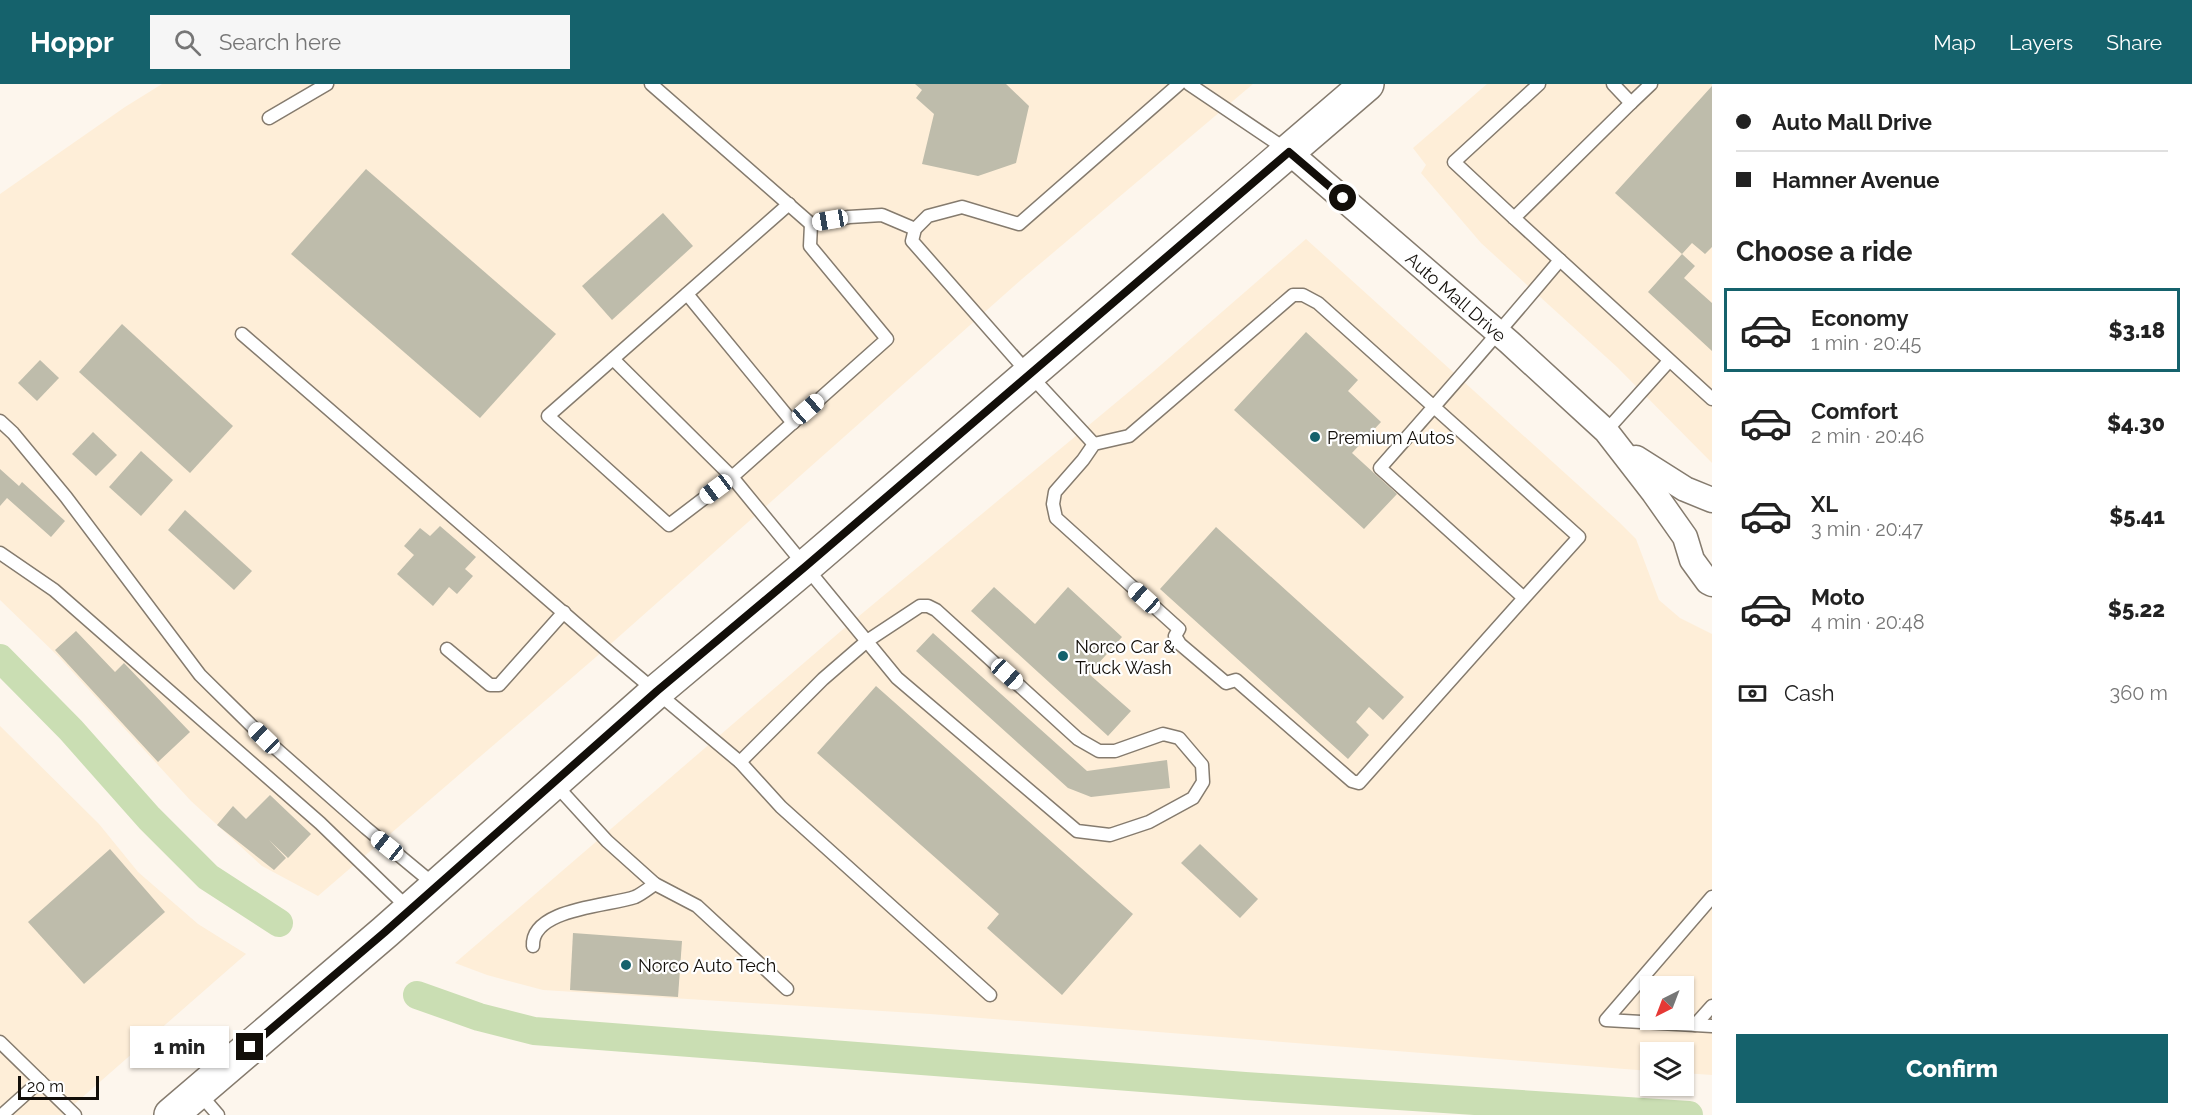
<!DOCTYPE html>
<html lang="en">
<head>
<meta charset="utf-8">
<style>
	:root { --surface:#fff; --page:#f6f6f6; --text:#222; --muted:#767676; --line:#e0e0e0; --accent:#15626c }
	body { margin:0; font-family:Raleway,sans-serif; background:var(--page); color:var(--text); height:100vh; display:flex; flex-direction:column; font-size:22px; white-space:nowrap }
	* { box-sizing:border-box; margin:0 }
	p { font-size:20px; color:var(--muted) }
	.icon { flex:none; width:33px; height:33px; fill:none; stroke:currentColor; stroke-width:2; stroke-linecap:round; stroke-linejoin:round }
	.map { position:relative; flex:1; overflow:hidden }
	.side { display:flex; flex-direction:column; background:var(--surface); width:480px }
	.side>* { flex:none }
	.hud { display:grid; align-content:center; height:132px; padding:0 24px; background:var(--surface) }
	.needle { width:39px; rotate:222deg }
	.buttons { position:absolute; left:1640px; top:892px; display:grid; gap:12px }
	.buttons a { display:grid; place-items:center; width:54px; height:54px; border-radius:0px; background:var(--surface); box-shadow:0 2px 4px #0004; font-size:30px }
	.scale { position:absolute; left:18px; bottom:15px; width:81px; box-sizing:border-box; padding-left:6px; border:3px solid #120e09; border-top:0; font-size:16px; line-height:21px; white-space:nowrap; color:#120e09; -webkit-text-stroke:4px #fff; paint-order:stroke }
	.end { position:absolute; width:27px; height:27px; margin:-14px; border:8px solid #120e09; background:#fff; box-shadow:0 0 0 3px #fff }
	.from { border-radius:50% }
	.bubble { position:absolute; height:42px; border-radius:0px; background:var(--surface); box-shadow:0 2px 4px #0004; font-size:20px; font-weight:800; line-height:42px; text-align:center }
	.car { position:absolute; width:18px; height:36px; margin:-18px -9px; border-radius:8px; box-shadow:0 0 4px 2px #0007; background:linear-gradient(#fff 24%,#345 0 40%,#fff 0 76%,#345 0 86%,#fff 0) }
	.hud b { display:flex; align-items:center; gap:21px; height:57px; font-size:22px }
	.hud b+b { border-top:2px solid var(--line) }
	.hud i { width:15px; height:15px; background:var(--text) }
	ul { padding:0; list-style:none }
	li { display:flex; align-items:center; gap:18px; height:84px; margin:0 12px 9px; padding:0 12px; border:3px solid transparent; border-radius:0px }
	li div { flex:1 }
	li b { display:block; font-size:22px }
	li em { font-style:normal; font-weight:800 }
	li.active { border-color:var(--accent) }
	li>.icon { width:54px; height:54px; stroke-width:1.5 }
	h2 { padding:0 24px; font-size:27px; line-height:72px }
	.pay { display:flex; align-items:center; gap:15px; height:66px; padding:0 24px; font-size:22px }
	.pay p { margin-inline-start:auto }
	.button { display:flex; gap:12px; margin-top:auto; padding:12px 24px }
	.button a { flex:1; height:69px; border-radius:0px; background:var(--accent); color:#fff; font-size:24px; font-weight:800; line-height:69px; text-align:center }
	header { display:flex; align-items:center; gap:36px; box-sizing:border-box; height:84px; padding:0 30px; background:var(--accent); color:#fff }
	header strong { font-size:28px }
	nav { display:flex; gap:33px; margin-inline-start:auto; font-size:21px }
	.search { width:420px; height:54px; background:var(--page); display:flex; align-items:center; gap:15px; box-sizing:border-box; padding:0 21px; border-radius:0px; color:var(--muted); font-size:22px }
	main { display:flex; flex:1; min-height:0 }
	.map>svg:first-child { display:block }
	.built { fill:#feeed8; fill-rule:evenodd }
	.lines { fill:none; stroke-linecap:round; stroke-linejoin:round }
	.canal { stroke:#cadeb3; stroke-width:28 }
	.building { fill:#bebcab }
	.service-casing { stroke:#857b6e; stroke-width:15 }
	.minor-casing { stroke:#857b6e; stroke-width:27 }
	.primary-casing { stroke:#857b6e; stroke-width:36 }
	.service { stroke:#fff; stroke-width:12 }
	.minor { stroke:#fff; stroke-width:24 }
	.primary { stroke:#fff; stroke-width:33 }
	.route { stroke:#120e09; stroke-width:8 }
	.poi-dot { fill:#15626c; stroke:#fff; stroke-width:2 }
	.labels { text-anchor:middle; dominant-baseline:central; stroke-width:4.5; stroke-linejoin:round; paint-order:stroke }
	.street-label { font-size:18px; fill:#120e09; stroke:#fff }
	.poi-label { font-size:18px; fill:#120e09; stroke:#fff; text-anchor:start }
</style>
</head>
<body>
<header>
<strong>Hoppr</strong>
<div class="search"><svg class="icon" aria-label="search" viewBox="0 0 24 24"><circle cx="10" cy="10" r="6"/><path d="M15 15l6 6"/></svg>Search here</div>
<nav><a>Map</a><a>Layers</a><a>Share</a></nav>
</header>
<main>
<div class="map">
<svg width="1712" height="1031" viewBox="0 0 1712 1031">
	<rect width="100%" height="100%" fill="#fdf6ed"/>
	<g class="built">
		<path d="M 162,0 L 1253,0 L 1022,195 L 596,573 L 318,812 L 262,782 L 191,717 L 59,573 L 0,516 L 0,110 L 125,23 Z"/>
		<path d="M 1487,0 L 1712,0 L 1712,379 L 1617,283 L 1481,159 L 1421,89 L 1426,81 L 1413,64 Z"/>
		<path d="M 1306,155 L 1619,438 L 1636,455 L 1659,516 L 1680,534 L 1712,550 L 1712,991 L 1683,989 L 1683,969 L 1650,969 L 1650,987 L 930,930 L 543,906 L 487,891 L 455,879 L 841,547 L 1154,287 ZM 1650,903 L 1683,903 L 1683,936 L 1650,936 Z"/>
		<path d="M 0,642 L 99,740 L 138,788 L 198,840 L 246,870 L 62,1031 L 0,1031 Z"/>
	</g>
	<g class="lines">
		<g class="canal">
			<path d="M 0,574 L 71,646 L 149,734 L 208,793 L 279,839"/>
			<path d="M 417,911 L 479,933 L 534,947 L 1245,1002 L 1689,1031"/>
		</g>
	</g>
	<g class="building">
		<path d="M 915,0 L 1006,0 L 1029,22 L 1016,79 L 978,92 L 922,80 L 934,30 L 916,14 L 922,6 Z"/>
		<path d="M 1712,2 L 1712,163 L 1705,170 L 1692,159 L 1682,170 L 1615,109 Z"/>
		<path d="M 366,85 L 556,250 L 480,334 L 291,170 Z"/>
		<path d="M 663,129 L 693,162 L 612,236 L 582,202 Z"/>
		<path d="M 1682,170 L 1695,182 L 1684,194 L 1712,219 L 1712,267 L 1648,208 Z"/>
		<path d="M 122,240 L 233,342 L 190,389 L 79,288 Z"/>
		<path d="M 1306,248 L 1358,296 L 1348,307 L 1381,338 L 1352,369 L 1397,410 L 1364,445 L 1234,326 Z"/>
		<path d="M 40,276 L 59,294 L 37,317 L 18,299 Z"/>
		<path d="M 93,348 L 117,371 L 96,392 L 72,370 Z"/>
		<path d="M 141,367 L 173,396 L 141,432 L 109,403 Z"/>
		<path d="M 0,385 L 19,402 L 22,398 L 65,437 L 51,453 L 7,414 L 0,422 Z"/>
		<path d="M 185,426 L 252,487 L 234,506 L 168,446 Z"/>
		<path d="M 440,442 L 476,473 L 465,485 L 473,492 L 457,510 L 449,503 L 433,522 L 397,490 L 414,471 L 404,462 L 420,444 L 430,452 Z"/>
		<path d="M 1216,443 L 1404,613 L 1383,636 L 1369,623 L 1356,638 L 1369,651 L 1348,675 L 1160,505 Z"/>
		<path d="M 994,503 L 1035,540 L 1068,503 L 1122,553 L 1089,590 L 1131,627 L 1108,652 L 971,527 Z"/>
		<path d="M 76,547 L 115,588 L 124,579 L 190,648 L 158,678 L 55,566 Z"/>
		<path d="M 933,549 L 1087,687 L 1167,676 L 1170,704 L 1091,713 L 1068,704 L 916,567 Z"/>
		<path d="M 876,602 L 1133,830 L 1062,911 L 987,844 L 999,830 L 817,669 Z"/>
		<path d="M 270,711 L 311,750 L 288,774 L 269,756 L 286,774 L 274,786 L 217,741 L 233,722 L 246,735 Z"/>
		<path d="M 1200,760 L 1258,815 L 1240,834 L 1181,779 Z"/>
		<path d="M 110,765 L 165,828 L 84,900 L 28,838 Z"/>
		<path d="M 573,849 L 682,857 L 678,913 L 570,906 Z"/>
	</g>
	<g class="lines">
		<g class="service-casing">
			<g id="service">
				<path d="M 651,0 L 811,140 L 849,133 L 882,131 L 915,145"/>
				<path d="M 1189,0 L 1287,66"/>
				<path d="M 1613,0 L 1631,19 L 1514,134 L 1712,315"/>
				<path d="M 1631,19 L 1651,0"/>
				<path d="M 269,34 L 327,0"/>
				<path d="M 1514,134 L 1454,78 L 1539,0"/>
				<path d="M 687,210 L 793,339"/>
				<path d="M 242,250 L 610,569 L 740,678 L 781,723 L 990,911"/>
				<path d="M 613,275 L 732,393 L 887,255 L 810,162 L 811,140"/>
				<path d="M 0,337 L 13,349 L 66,413 L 200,591 L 264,654 L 366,744 L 436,802"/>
				<path d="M 1606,347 L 1669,277"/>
				<path d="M 1094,360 L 1029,290 L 912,157 L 915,145 L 928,132 L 962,123 L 1019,140 L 1179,0"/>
				<path d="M 0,469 L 54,506 L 320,739 L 409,825"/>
				<path d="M 1524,514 L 1579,453 L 1318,219 L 1303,211 L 1293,211 L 1129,352 L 1094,360 L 1083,376 L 1055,408 L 1053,420 L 1056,434 L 1179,545 L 1175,552 L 1180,560 L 1226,599 L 1236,596 L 1352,697 L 1359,699 L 1524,514 L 1380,384 C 1441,315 1501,246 1560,176"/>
				<path d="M 447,565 L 490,601 L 499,601 L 564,528"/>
				<path d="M 740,678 L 823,595 L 867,557 L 920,522 L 928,522 L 936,526 L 1078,655 L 1099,667 L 1115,667 L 1163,650 L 1179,654 L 1202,681 L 1203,698 L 1193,714 L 1149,738 L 1110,751 L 1077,747 L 897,594 L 732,393 L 669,441 L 548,332 L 789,120"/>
				<path d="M 554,699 L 607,757 L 655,800 L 697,822 L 787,905"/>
				<path d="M 1712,813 L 1606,936 L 1712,942"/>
				<path d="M 533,862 C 531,824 610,822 635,813 C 642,810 649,804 655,800"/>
				<path d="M 1695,941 L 1712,922"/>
				<path d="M 0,958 L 75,1031"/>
				<path d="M 199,1009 L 218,1031"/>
				<path d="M 2,1031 L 40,997"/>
			</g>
		</g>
		<g class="minor-casing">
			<g id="minor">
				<path d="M 1289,68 L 1509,258 L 1606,347 L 1654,409 L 1685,453 L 1692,476 L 1708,498 L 1712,500"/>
				<path d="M 1636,374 L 1685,405 L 1712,416"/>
			</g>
		</g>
		<g class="primary-casing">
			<path id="primary" d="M 171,1031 L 385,848 L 657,607 L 806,482 L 1367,0"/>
		</g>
		<use href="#service" class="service"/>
		<use href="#minor" class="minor"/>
		<use href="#primary" class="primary"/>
	</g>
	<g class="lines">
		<path class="route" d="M 250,963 L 385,848 L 657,607 L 806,482 L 1289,68 L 1343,114"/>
	</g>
	<g class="poi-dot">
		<circle cx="1315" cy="353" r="6"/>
		<circle cx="1063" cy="572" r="6"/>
		<circle cx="626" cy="881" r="6"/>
	</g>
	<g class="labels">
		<g class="street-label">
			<text transform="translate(1456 213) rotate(41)">Auto Mall Drive</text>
		</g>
		<g class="poi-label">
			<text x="1327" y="353">Premium Autos</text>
			<text x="1075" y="562">Norco Car &amp;<tspan x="1075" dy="21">Truck Wash</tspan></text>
			<text x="638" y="881">Norco Auto Tech</text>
		</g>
	</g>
</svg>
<div class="buttons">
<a><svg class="needle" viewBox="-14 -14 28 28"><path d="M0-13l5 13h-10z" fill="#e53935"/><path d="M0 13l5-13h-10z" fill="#767676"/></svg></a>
<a><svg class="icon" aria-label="layers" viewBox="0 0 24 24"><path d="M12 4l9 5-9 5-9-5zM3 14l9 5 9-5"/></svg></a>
</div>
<div class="scale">20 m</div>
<i class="end from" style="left:1343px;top:114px"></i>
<i class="end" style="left:250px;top:963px"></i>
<div class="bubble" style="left:130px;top:942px;width:99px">1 min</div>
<i class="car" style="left:830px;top:136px;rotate:260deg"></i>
<i class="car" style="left:808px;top:325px;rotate:49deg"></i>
<i class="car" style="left:716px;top:405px;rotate:233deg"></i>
<i class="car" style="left:1144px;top:514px;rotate:312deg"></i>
<i class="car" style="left:1007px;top:590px;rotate:132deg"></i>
<i class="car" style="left:264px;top:654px;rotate:314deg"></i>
<i class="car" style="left:387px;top:762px;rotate:309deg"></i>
</div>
<section class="side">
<div class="hud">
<b><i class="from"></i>Auto Mall Drive</b>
<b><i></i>Hamner Avenue</b>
</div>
<h2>Choose a ride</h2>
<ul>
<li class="active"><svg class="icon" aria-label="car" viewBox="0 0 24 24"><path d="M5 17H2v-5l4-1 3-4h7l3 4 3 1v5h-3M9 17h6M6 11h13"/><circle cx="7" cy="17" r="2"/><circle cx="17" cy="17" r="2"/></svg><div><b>Economy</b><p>1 min · 20:45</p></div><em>$3.18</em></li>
<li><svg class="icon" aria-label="car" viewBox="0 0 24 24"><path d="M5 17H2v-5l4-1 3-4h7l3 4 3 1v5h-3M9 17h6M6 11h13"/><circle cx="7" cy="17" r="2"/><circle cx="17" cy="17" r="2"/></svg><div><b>Comfort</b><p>2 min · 20:46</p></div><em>$4.30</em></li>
<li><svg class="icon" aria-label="car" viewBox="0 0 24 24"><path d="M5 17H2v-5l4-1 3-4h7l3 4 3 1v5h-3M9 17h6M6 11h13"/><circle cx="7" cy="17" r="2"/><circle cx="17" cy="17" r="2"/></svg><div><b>XL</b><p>3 min · 20:47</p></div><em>$5.41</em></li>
<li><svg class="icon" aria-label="car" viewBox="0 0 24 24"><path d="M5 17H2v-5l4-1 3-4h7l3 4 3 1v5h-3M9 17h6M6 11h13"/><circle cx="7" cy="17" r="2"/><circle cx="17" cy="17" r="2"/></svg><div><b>Moto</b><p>4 min · 20:48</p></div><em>$5.22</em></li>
</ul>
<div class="pay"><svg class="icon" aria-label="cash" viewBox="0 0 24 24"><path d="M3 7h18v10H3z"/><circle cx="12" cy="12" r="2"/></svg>Cash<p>360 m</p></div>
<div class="button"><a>Confirm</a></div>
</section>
</main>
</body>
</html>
